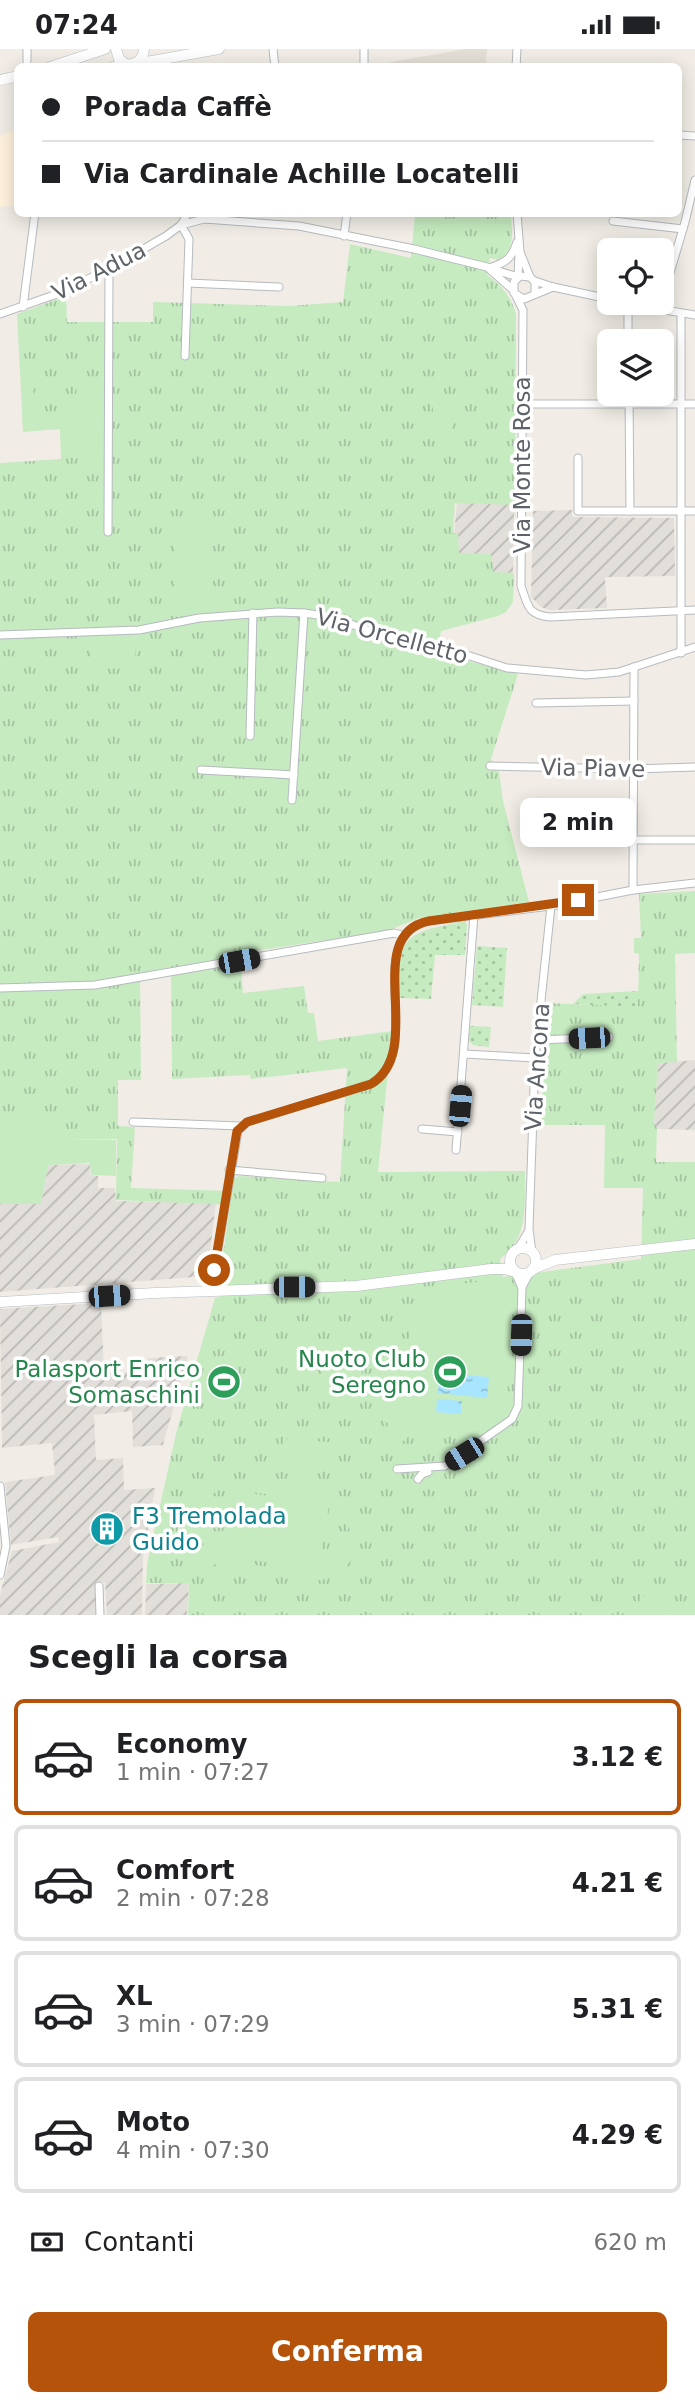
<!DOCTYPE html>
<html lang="it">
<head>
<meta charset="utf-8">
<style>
	:root { --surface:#fff; --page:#f2f2f2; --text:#202124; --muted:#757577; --line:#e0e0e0; --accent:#b45309 }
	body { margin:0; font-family:"DejaVu Sans",sans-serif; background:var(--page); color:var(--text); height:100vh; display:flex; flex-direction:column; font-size:26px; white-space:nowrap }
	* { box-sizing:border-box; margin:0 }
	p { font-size:23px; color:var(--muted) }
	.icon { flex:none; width:38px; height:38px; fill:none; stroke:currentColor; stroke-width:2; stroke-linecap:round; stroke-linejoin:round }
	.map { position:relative; height:1566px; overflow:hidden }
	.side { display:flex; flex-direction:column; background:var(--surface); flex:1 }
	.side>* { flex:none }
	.guide { position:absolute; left:14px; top:14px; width:668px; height:154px; border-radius:10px; box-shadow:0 4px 18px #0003; display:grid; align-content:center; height:154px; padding:0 28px; background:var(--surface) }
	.tools { position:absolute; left:597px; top:189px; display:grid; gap:14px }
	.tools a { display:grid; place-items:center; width:77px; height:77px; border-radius:10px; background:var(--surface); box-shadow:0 4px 18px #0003; font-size:35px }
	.end { position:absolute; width:32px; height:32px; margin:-16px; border:9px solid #b45309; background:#fff; box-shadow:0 0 0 4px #fff }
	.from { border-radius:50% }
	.bubble { position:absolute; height:49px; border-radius:10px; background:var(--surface); box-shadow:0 4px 18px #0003; font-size:23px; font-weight:700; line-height:49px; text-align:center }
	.car { position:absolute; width:21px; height:42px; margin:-21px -10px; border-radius:9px; box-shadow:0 0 5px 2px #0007; background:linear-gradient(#222 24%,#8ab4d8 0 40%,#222 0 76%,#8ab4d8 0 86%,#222 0) }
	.guide b { display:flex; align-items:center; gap:24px; height:66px; font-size:26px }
	.guide b+b { border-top:2px solid var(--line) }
	.guide i { width:18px; height:18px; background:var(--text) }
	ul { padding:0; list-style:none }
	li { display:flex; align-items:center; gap:21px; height:116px; margin:0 14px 10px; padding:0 14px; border:4px solid var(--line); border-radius:10px }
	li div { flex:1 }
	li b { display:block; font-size:26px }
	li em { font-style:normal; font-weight:700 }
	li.selected { border-color:var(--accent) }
	li>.icon { width:63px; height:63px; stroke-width:1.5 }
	h2 { padding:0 28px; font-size:32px; line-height:84px }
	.pay { display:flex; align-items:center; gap:18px; height:77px; padding:0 28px; font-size:26px }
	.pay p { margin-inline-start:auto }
	.action { display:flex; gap:14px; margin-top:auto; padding:14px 28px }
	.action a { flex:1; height:80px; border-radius:10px; background:var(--accent); color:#fff; font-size:28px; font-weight:700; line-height:80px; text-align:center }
	.status { display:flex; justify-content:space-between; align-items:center; height:49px; padding:0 35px; background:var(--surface); direction:ltr }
	.status svg { height:19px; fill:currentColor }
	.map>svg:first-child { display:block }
	.commercial { fill:#fff2dd }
	.industrial { fill:url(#industrial-furrows) }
	.education { fill:#e3dfd6 }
	.grass { fill:url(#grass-dots) }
	.park { fill:url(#park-tufts); fill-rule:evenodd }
	.garden { fill:#c6ebc0; fill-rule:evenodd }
	.water { fill:url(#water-ripples) }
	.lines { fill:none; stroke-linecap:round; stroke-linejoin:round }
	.street-casing { stroke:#b6babe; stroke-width:9 }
	.secondary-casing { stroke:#b7bcc1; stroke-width:11 }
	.street { stroke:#fff; stroke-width:7 }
	.secondary { stroke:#fff; stroke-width:10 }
	.route { stroke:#b45309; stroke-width:9 }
	.labels { text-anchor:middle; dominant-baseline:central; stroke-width:7; stroke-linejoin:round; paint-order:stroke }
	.street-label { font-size:23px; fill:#5d6368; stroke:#fff }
	.leisure-label { font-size:23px; fill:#27864d; stroke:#fff; text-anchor:end }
	.culture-label { font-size:23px; fill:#0d838f; stroke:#fff; text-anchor:start }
</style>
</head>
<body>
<div class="status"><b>07:24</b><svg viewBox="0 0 49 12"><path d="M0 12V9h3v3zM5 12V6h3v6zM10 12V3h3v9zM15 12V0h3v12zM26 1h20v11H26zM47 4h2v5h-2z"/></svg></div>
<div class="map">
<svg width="695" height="1566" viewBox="0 0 695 1566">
	<defs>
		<pattern id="industrial-furrows" width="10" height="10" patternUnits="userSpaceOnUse" patternTransform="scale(1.75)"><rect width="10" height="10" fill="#e2dfda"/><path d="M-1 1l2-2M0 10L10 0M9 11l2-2" fill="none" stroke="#bab8b5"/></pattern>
		<pattern id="grass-dots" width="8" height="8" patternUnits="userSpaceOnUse" patternTransform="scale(1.75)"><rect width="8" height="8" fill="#c6ebc0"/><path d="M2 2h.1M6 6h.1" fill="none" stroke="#a4c2a0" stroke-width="1.8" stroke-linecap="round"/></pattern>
		<pattern id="park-tufts" width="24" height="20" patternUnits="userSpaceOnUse" patternTransform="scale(1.75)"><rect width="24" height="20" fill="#c6ebc0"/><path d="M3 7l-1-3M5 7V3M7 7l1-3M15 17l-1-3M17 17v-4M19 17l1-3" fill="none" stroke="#a4c2a0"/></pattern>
		<pattern id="water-ripples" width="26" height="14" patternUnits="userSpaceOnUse" patternTransform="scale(1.75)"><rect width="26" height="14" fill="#a8e5ff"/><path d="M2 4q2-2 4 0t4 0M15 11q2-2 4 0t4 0" fill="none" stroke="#8cbdd2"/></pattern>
	</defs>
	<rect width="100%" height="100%" fill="#f1ede6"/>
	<path class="commercial" d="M 17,80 L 17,156 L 0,158 L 0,87 Z"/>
	<g class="industrial">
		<path d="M 507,421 L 515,421 L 513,527 L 455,520 L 457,486 L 454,485 L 457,454 Z"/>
		<path d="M 572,461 L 572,468 L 674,469 L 675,527 L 605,528 L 607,559 L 550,561 L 541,558 L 531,548 L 533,462 Z"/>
		<path d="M 695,1011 L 695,1081 L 659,1080 L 654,1076 L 658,1014 Z"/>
		<path d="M 90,1115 L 90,1126 L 98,1127 L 98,1139 L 115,1139 L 116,1152 L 216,1154 L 207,1227 L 0,1243 L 0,1155 L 41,1155 L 48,1116 Z"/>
		<path d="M 101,1254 L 104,1324 L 148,1323 L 148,1309 L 188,1307 L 163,1396 L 133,1398 L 132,1362 L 94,1366 L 96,1411 L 123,1409 L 124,1441 L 155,1439 L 143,1509 L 142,1566 L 107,1566 L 105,1533 L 96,1534 L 97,1566 L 0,1566 L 0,1546 L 12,1502 L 59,1493 L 58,1488 L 11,1496 L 5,1433 L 55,1426 L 52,1394 L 2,1399 L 0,1260 Z"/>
		<path d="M 189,1534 L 187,1566 L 145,1566 L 146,1535 Z"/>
	</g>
	<path class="education" d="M 465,0 L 487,0 L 486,17 L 369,17 Z"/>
	<g class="grass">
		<path d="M 465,872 L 467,876 L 465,906 L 435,906 L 431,950 L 400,949 C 395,886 406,884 465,872 Z"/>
		<path d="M 477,897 L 507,899 L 503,958 L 472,956 Z"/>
		<path d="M 675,940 L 676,962 L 628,965 L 628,958 L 573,955 L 583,945 Z"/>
		<path d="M 470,977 L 491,978 L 489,998 L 473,996 L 469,992 Z"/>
	</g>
	<path class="park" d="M 415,165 L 511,165 C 512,182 516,202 498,211 L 490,209 L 487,226 C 502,236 511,248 516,265 L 515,456 L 455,454 L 453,484 L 458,485 L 459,504 L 490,505 L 492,508 L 493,523 L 514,524 L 513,553 L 506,563 L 498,567 L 441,582 L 438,599 L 442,605 L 518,625 L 491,710 L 499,722 L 503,752 L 529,853 L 419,869 L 387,882 L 240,904 L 243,944 L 304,937 L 308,964 L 314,964 L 318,992 L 392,982 L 378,1123 L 525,1122 C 524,1155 530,1188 500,1210 L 503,1228 L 641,1210 L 643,1139 L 604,1139 L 605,1076 L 541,1076 L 547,954 L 638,958 L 639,905 L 634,904 L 634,889 L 641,889 L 639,845 L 695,842 L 695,904 L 675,905 L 677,1013 L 658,1014 L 654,1075 L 657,1079 L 656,1113 L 695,1113 L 695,1566 L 188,1566 L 189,1534 L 146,1534 L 147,1515 L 176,1384 L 215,1249 L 220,1248 L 220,1227 L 230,1156 L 116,1151 L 117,1090 L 0,1091 L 0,414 L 61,410 L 60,380 L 23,383 L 17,265 L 66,247 L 67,273 L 153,273 L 153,253 L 288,257 L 343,253 L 350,195 L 411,209 ZM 171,918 L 172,1030 L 250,1026 L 251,1030 L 347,1019 L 340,1133 L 239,1127 L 233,1130 L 231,1142 L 131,1139 L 135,1078 L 118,1077 L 118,1031 L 141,1031 L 140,924 Z"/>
	<g class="garden">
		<path d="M 106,328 L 104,405 L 62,410 L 60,380 L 23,382 L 22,338 L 33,335 L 34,350 L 42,364 L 77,362 L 76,329 Z"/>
		<path d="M 433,352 L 454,354 L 451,394 L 439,393 L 440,379 L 433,378 Z"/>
		<path d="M 213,472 L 210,563 L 175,568 L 175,473 Z"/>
		<path d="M 136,582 L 135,619 L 92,620 L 90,584 Z"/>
		<path d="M 0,1070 L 48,1070 L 51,1073 L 51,1090 L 116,1091 L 116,1127 L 91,1126 L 90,1114 L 48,1116 L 41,1155 L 0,1155 Z"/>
		<path d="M 506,1230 L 513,1234 L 514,1238 L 506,1366 C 497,1377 483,1389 469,1383 L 460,1388 L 415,1384 L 411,1385 L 404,1392 L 394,1391 L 388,1384 L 389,1374 L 384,1373 L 385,1366 L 387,1366 L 394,1289 L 409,1290 L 420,1239 Z"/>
		<path d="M 322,1315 L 362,1317 L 360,1354 L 320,1352 Z"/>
		<path d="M 285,1390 L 330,1393 L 329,1418 L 283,1414 Z"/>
		<path d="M 224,1430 L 323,1442 C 342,1449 357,1463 358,1484 C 359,1495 356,1506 349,1514 C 328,1542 293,1530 264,1525 C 237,1521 202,1521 190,1492 C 186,1482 186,1471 189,1460 C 195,1444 208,1435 224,1430 ZM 225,1439 L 329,1454 C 343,1463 353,1477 349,1494 C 346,1509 334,1520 320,1523 C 306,1526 224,1512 213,1505 C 183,1487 195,1448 225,1439 Z"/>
		<path d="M 229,1441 L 329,1456 L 319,1521 L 220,1506 Z"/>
		<path d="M 640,1547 L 672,1550 L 671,1566 L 639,1566 Z"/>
	</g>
	<g class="water">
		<path d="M 439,1324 L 489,1328 L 487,1349 L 438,1344 Z"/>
		<path d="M 437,1350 L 462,1352 L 461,1365 L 436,1363 Z"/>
	</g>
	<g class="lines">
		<g class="street-casing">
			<g id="street">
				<path d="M 27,0 L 27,12"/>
				<path d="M 273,0 L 275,18"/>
				<path d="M 364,0 L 364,18"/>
				<path d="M 516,18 L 517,0"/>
				<path d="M 679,86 L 695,87"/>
				<path d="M 517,164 L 520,203 L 530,228"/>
				<path d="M 613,172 L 683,180"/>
				<path d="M 181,176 L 204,170 L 299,177 L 414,200 L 487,218 L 513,241"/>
				<path d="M 181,176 L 189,190 L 185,307"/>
				<path d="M 344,187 L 347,164"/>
				<path d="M 489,219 C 505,214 512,210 517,193"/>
				<path d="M 492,220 L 518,228 L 519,204"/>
				<path d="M 535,232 L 553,238 L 609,250"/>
				<path d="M 188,234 L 279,238"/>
				<path d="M 535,244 L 535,233 L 530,228 L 520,227 L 514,233 L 514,244 L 524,250 L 553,238"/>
				<path d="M 516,247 L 523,261 L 521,537 C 528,556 527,566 550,568 L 695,561"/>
				<path d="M 662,251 L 685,173 L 695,131"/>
				<path d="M 623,254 L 695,266"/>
				<path d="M 628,255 L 628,292"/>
				<path d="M 23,258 L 35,164"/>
				<path d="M 0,265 L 54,246 L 109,220 L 166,187 L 181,176 L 188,164"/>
				<path d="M 681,265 L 681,604"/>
				<path d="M 629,345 L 630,462"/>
				<path d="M 523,355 L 695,355"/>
				<path d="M 578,409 L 578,462 L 695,462"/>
				<path d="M 108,483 L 109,220"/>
				<path d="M 0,586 L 139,581 L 199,569 L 278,563 L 304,564 L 331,568 L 370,582 L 442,598 L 507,619 L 586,626 L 619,623 L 695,598"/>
				<path d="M 536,654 L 634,652"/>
				<path d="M 250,687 L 253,564"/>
				<path d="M 490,717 L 633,720 L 695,718"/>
				<path d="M 201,721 L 294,726"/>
				<path d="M 292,751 L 304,564"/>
				<path d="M 533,791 L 695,791"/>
				<path d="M 633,841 L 634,618"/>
				<path d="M 0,939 L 95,936 L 394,884 L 405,887"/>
				<path d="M 538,991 L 609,988"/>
				<path d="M 464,1005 L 535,1009"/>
				<path d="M 133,1073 L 241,1077"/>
				<path d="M 422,1080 L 458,1083"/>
				<path d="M 456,1101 L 474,866"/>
				<path d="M 229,1121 L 322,1129"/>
				<path d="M 517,1201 L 528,1183"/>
				<path d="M 532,1204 L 529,1180 L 535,1009 L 551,857"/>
				<path d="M 522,1238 L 530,1223"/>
				<path d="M 211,1241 L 238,1082 L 247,1073 L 371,1035 C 428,1001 359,886 429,872 L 551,857 L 633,841 L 695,834"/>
				<path d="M 397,1420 L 445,1417 L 512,1370 L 518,1357 L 522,1239 L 515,1223"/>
				<path d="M 418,1430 L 422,1425 L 428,1423"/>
				<path d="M 0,1437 L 6,1497 L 0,1526"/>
				<path d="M 99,1537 L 100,1566"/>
			</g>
		</g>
		<g class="secondary-casing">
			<g id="secondary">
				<path d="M 116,0 L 119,10 L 127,16"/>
				<path d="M 135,15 L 219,0"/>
				<path d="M 50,18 L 105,0"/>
				<path d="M 113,18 C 127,15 143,18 144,0"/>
				<path d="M 0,31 L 18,27"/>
				<circle cx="523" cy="1212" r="13"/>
				<path d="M 533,1220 L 555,1211 L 695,1195"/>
				<path d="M 0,1253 L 155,1244 L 356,1237 L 491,1220 L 505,1220 L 515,1223"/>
			</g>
		</g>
		<use href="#street" class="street"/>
		<use href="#secondary" class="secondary"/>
	</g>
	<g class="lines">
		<path class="route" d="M 214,1221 L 237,1082 L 247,1073 L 371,1035 C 428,1001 359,886 429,872 L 578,851"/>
	</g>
	<defs>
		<g id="stadium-disc" transform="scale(1.75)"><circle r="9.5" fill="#2e9e5b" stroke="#fff"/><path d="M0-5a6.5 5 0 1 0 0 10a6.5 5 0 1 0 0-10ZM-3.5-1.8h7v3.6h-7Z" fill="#fff"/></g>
		<g id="building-disc" transform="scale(1.75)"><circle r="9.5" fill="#0f9aa8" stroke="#fff"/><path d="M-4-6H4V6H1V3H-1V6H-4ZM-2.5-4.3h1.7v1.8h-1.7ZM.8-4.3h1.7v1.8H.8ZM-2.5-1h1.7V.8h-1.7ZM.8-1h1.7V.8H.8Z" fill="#fff"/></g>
	</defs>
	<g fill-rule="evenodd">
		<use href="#stadium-disc" x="450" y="1323"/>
		<use href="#stadium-disc" x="224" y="1333"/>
		<use href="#building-disc" x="107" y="1480"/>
	</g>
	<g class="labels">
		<g class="street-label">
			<text transform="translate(99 222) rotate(-27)">Via Adua</text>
			<text transform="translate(522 416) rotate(-90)">Via Monte Rosa</text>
			<text transform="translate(392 587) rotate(15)">Via Orcelletto</text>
			<text transform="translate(593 719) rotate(1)">Via Piave</text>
			<text transform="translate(537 1018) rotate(-86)">Via Ancona</text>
		</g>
		<g class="leisure-label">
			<text x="426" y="1310">Nuoto Club<tspan x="426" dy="26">Seregno</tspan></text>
			<text x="200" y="1320">Palasport Enrico<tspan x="200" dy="26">Somaschini</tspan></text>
		</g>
		<g class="culture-label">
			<text x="132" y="1467">F3 Tremolada<tspan x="132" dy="26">Guido</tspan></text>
		</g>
	</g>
</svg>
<div class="tools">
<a><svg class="icon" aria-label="locate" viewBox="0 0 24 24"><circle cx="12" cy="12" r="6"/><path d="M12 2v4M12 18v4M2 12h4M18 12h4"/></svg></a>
<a><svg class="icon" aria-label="layers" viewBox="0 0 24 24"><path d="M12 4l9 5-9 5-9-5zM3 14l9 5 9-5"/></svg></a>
</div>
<i class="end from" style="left:214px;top:1221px"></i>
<i class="end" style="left:578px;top:851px"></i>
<div class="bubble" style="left:520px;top:749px;width:116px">2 min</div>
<i class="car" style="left:239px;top:912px;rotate:80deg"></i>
<i class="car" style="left:589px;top:989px;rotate:267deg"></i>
<i class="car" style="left:460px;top:1057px;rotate:5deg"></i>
<i class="car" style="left:294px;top:1238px;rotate:90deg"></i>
<i class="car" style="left:109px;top:1247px;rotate:86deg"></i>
<i class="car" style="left:521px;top:1286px;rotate:182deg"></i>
<i class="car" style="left:464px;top:1405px;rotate:238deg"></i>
<div class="guide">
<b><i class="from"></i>Porada Caffè</b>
<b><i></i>Via Cardinale Achille Locatelli</b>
</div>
</div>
<section class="side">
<h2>Scegli la corsa</h2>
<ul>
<li class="selected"><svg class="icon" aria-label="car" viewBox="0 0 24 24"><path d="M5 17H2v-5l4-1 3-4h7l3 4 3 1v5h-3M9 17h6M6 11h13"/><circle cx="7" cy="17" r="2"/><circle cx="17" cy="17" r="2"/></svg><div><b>Economy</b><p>1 min · 07:27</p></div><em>3.12 €</em></li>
<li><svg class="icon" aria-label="car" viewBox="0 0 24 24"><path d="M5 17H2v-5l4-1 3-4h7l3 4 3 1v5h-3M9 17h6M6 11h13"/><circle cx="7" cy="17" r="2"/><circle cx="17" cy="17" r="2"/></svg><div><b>Comfort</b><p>2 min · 07:28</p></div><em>4.21 €</em></li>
<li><svg class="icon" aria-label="car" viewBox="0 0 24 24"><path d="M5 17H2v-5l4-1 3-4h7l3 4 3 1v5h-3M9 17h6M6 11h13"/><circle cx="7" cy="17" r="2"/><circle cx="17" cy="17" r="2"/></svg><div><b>XL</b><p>3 min · 07:29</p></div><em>5.31 €</em></li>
<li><svg class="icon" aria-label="car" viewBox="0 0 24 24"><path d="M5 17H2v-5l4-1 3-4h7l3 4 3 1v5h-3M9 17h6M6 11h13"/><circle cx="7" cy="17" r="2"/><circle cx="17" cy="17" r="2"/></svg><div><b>Moto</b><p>4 min · 07:30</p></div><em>4.29 €</em></li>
</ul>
<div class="pay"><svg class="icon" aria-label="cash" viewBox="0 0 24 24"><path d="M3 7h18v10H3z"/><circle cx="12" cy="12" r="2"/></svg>Contanti<p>620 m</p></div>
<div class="action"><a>Conferma</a></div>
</section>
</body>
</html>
